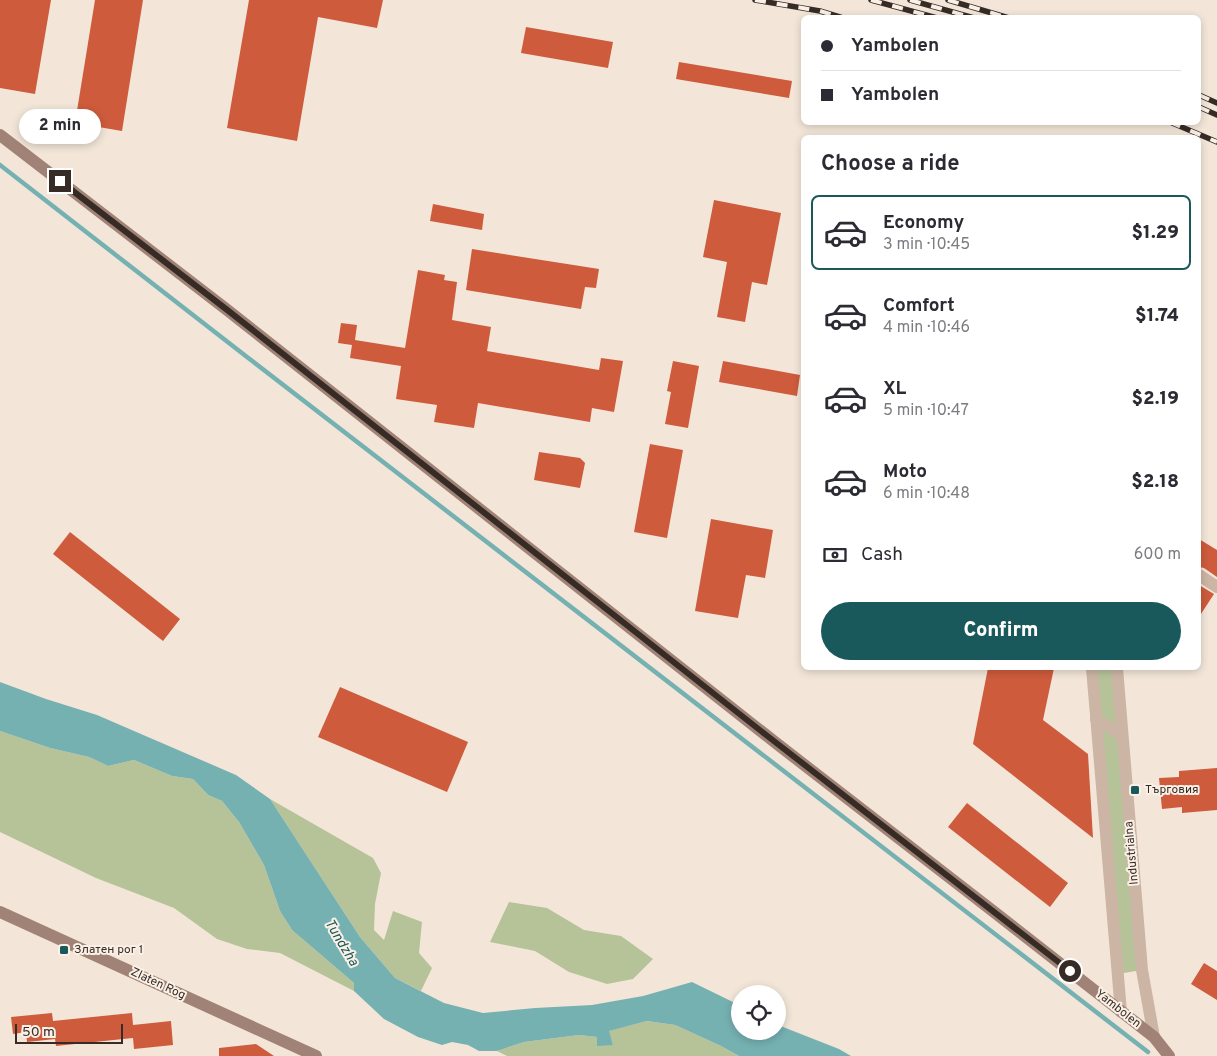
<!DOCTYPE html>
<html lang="en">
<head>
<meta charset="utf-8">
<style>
	:root { --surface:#fff; --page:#f7f7f7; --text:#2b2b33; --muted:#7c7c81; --line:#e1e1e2; --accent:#19595b }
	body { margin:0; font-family:Overpass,sans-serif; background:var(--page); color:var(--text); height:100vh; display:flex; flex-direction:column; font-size:19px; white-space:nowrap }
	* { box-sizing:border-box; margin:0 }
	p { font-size:16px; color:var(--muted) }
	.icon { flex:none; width:28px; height:28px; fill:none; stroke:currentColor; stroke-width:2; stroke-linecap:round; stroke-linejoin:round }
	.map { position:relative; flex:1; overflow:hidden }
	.drawer { position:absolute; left:801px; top:135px; width:400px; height:535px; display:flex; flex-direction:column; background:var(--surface); border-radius:8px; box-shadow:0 2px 8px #0003 }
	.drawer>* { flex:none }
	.top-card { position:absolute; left:801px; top:15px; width:400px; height:110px; border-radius:8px; box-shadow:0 2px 8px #0003; display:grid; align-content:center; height:110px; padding:0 20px; background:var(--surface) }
	.tools { position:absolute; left:731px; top:985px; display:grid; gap:10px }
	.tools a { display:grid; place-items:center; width:55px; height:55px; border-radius:50%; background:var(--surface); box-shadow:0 2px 8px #0003; font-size:25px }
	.scale { position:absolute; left:15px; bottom:12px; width:108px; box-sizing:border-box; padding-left:5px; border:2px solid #372b26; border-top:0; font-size:14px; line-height:18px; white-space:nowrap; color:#372b26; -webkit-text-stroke:4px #faf0e6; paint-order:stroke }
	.end { position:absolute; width:22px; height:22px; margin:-11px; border:6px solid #372b26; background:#fff; box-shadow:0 0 0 2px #fff }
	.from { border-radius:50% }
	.bubble { position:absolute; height:35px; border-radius:18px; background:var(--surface); box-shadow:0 2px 8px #0003; font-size:16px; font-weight:800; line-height:35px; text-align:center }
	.top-card b { display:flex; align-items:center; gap:18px; height:48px; font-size:19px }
	.top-card b+b { border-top:1px solid var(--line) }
	.top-card i { width:12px; height:12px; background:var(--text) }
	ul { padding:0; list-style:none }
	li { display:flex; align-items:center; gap:15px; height:75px; margin:0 10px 8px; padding:0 10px; border:2px solid transparent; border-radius:8px }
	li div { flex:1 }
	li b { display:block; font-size:19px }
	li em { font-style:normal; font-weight:800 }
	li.active { border-color:var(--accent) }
	li>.icon { width:45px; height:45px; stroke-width:1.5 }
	h2 { padding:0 20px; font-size:22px; line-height:60px }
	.pay { display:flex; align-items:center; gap:12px; height:55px; padding:0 20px; font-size:19px }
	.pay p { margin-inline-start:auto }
	.button { display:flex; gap:10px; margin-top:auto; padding:10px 20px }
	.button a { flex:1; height:58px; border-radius:30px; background:var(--accent); color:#fff; font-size:20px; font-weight:800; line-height:58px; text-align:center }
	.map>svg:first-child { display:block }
	.green { fill:#b6c398 }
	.water { fill:#76b1b2 }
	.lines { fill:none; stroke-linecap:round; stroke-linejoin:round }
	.stream { stroke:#76b1b2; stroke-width:4.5 }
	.building { fill:#ce5b3c }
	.street { stroke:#ccb5a4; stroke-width:12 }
	.secondary { stroke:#a08376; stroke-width:12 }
	.rail-casing { stroke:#372b26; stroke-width:5.5 }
	.rail { stroke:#faf0e6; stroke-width:4; stroke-dasharray:11; stroke-linecap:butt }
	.route { stroke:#372b26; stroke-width:6 }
	.poi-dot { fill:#19595b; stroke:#faf0e6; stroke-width:2 }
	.labels { text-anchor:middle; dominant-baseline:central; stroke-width:4; stroke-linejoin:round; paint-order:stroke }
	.poi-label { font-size:12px; fill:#372b26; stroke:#faf0e6; text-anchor:start }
	.street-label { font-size:12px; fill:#372b26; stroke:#faf0e6 }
	.water-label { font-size:14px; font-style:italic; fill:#19595b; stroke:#faf0e6 }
</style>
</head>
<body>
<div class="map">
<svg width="1217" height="1056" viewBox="0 0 1217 1056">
	<rect width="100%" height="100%" fill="#f3e6d9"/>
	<g class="green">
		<path d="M 1092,668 L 1117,668 L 1142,970 L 1118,974 Z"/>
		<path d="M 0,731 L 50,748 L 89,757 L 108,766 L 134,760 L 172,776 L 193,779 L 208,795 L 222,801 L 239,822 L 264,865 L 280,911 L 292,930 L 354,983 L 354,991 L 280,953 L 247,949 L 217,939 L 174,908 L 96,878 L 0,832 Z"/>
		<path d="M 270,799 L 373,858 L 381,873 L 375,904 L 374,930 L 384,940 L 393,911 L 422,922 L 419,953 L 432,968 L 421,991 L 395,978 L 360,937 Z"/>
		<path d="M 509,902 L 547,908 L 584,930 L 621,936 L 653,959 L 633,979 L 607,984 L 569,972 L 535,951 L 490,942 Z"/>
		<path d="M 647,1021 L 675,1025 L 721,1046 L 739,1056 L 507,1056 L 497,1051 L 524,1042 L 579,1035 L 598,1037 L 597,1045 L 613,1045 L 608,1031 Z"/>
	</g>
	<path class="water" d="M 0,682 L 46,699 L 97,715 L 236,775 L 270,799 L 360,937 L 395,978 L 444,1003 L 483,1013 L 535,1008 L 592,1005 L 643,996 L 692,982 L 735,1003 L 740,1004 L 740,1031 L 778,1031 L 778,1025 L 839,1049 L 851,1056 L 739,1056 L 721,1046 L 675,1025 L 647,1021 L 609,1031 L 613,1045 L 597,1046 L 597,1037 L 579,1035 L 524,1042 L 497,1051 L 479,1051 L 468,1045 L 452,1042 L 442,1045 L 418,1037 L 384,1019 L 354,991 L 354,983 L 292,930 L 280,911 L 264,865 L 239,822 L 222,801 L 208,795 L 193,779 L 172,776 L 134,760 L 108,766 L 89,757 L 50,748 L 0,731 Z"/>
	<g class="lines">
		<path class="stream" d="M 0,165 L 247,357 L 1148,1052"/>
	</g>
	<g class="building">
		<path d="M 0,0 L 51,0 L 35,94 L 0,88 Z"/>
		<path d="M 95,0 L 143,0 L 122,131 L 75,123 Z"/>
		<path d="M 249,0 L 383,0 L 377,28 L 318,17 L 297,141 L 227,128 Z"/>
		<path d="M 526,27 L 613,42 L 608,68 L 521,53 Z"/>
		<path d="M 679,62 L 792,81 L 789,98 L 676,79 Z"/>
		<path d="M 714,200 L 781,213 L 767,285 L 752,282 L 745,322 L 717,317 L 727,262 L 703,257 Z"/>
		<path d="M 433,204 L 484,214 L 482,230 L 430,221 Z"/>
		<path d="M 472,249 L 599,269 L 596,288 L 585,287 L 581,309 L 466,290 Z"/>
		<path d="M 418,270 L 445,275 L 444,280 L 457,282 L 452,320 L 491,327 L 487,351 L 599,370 L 601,358 L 623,361 L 614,412 L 592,408 L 590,422 L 478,403 L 474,428 L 434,422 L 437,405 L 396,399 L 401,366 L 350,358 L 352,345 L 338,343 L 341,323 L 357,325 L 355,340 L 405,348 Z"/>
		<path d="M 673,361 L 699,366 L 688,428 L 665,424 L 671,392 L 667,391 Z"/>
		<path d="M 723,361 L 800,375 L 797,396 L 719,382 Z"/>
		<path d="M 650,444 L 683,450 L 667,538 L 634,532 Z"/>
		<path d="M 539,452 L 580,458 L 585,463 L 580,488 L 534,480 Z"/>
		<path d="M 711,519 L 773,530 L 765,578 L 746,575 L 738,618 L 695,611 Z"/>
		<path d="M 70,532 L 180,619 L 163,641 L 53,554 Z"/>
		<path d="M 1199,539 L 1217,550 L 1217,577 L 1204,568 L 1199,567 Z"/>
		<path d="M 1199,585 L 1214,594 L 1199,617 Z"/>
		<path d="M 988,668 L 1054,668 L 1043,720 L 1088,754 L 1093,838 L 973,744 Z"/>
		<path d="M 340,687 L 468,742 L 447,792 L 318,737 Z"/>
		<path d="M 1217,768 L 1217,810 L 1182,813 L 1182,807 L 1162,809 L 1159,778 L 1179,777 L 1179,771 Z"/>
		<path d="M 967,803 L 1068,883 L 1050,907 L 948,827 Z"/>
		<path d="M 1204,963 L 1217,971 L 1217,1000 L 1191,984 Z"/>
		<path d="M 52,1013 L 53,1021 L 132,1013 L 133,1025 L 171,1021 L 173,1045 L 134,1049 L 133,1038 L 56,1046 L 55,1039 L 27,1042 L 26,1032 L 13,1034 L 11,1017 Z"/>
		<path d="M 256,1044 L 274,1056 L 219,1056 L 219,1048 Z"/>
	</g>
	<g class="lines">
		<g class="street">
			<path d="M 1199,575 L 1217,587"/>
			<path d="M 1092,668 L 1121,1012"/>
			<path d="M 1117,668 L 1142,970 L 1154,1037"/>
			<path d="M 1096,719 L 1122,735"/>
		</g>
		<g class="secondary">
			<path d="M 0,135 L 226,309 L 776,743 L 989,908 L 1154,1037 L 1169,1056"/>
			<path d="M 0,912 L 316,1056"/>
		</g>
		<g class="rail-casing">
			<g id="rail">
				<path d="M 755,0 L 820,11 L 843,18"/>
				<path d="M 871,0 L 937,18"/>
				<path d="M 910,0 L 974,18"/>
				<path d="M 948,0 L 1009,18"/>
				<path d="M 1199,95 L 1217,103"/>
				<path d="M 1199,107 L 1217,115"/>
				<path d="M 1170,122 L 1217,142"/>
			</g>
		</g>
		<use href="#rail" class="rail"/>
	</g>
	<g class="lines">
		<path class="route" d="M 60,181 L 226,309 L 761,731 L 1070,971"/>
	</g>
	<g class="poi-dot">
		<rect x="1130" y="785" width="10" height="10" rx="2.5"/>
		<rect x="59" y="945" width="10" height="10" rx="2.5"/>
	</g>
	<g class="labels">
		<g class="poi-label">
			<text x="1145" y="790">Търговия</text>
			<text x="74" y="950">Златен рог 1</text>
		</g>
		<g class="street-label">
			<text transform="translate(1132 853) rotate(-95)">Industrialna</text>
			<text transform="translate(158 984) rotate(25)">Zlaten Rog</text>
			<text transform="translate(1118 1009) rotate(38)">Yambolen</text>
		</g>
		<g class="water-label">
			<text transform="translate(341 943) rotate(59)">Tundzha</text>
		</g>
	</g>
</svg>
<div class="tools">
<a><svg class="icon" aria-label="locate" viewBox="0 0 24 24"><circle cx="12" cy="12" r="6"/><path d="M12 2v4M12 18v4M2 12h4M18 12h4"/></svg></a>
</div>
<div class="scale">50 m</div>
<i class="end from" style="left:1070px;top:971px"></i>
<i class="end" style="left:60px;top:181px"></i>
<div class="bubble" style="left:19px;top:109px;width:82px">2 min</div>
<div class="top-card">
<b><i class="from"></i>Yambolen</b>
<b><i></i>Yambolen</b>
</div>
<section class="drawer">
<h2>Choose a ride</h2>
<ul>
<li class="active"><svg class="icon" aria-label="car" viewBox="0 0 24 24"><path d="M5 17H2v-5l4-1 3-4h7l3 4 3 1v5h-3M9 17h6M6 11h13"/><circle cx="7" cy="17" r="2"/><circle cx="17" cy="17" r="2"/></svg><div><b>Economy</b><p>3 min · 10:45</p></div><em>$1.29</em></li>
<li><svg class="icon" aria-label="car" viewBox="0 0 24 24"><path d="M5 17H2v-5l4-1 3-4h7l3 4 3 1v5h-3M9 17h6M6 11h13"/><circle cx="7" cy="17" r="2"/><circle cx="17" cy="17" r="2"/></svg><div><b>Comfort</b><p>4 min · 10:46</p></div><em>$1.74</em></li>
<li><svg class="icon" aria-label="car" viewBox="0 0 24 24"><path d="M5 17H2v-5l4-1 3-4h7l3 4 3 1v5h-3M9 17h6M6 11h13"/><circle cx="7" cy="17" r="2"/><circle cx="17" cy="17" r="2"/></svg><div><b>XL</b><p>5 min · 10:47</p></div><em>$2.19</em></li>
<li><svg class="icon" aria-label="car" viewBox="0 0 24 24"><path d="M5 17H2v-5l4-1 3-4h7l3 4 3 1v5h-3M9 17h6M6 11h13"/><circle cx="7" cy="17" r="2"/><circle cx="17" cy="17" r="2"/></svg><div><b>Moto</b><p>6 min · 10:48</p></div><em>$2.18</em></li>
</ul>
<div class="pay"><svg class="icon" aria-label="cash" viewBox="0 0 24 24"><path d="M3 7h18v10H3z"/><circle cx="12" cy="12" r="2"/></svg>Cash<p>600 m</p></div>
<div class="button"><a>Confirm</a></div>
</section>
</div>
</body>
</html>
